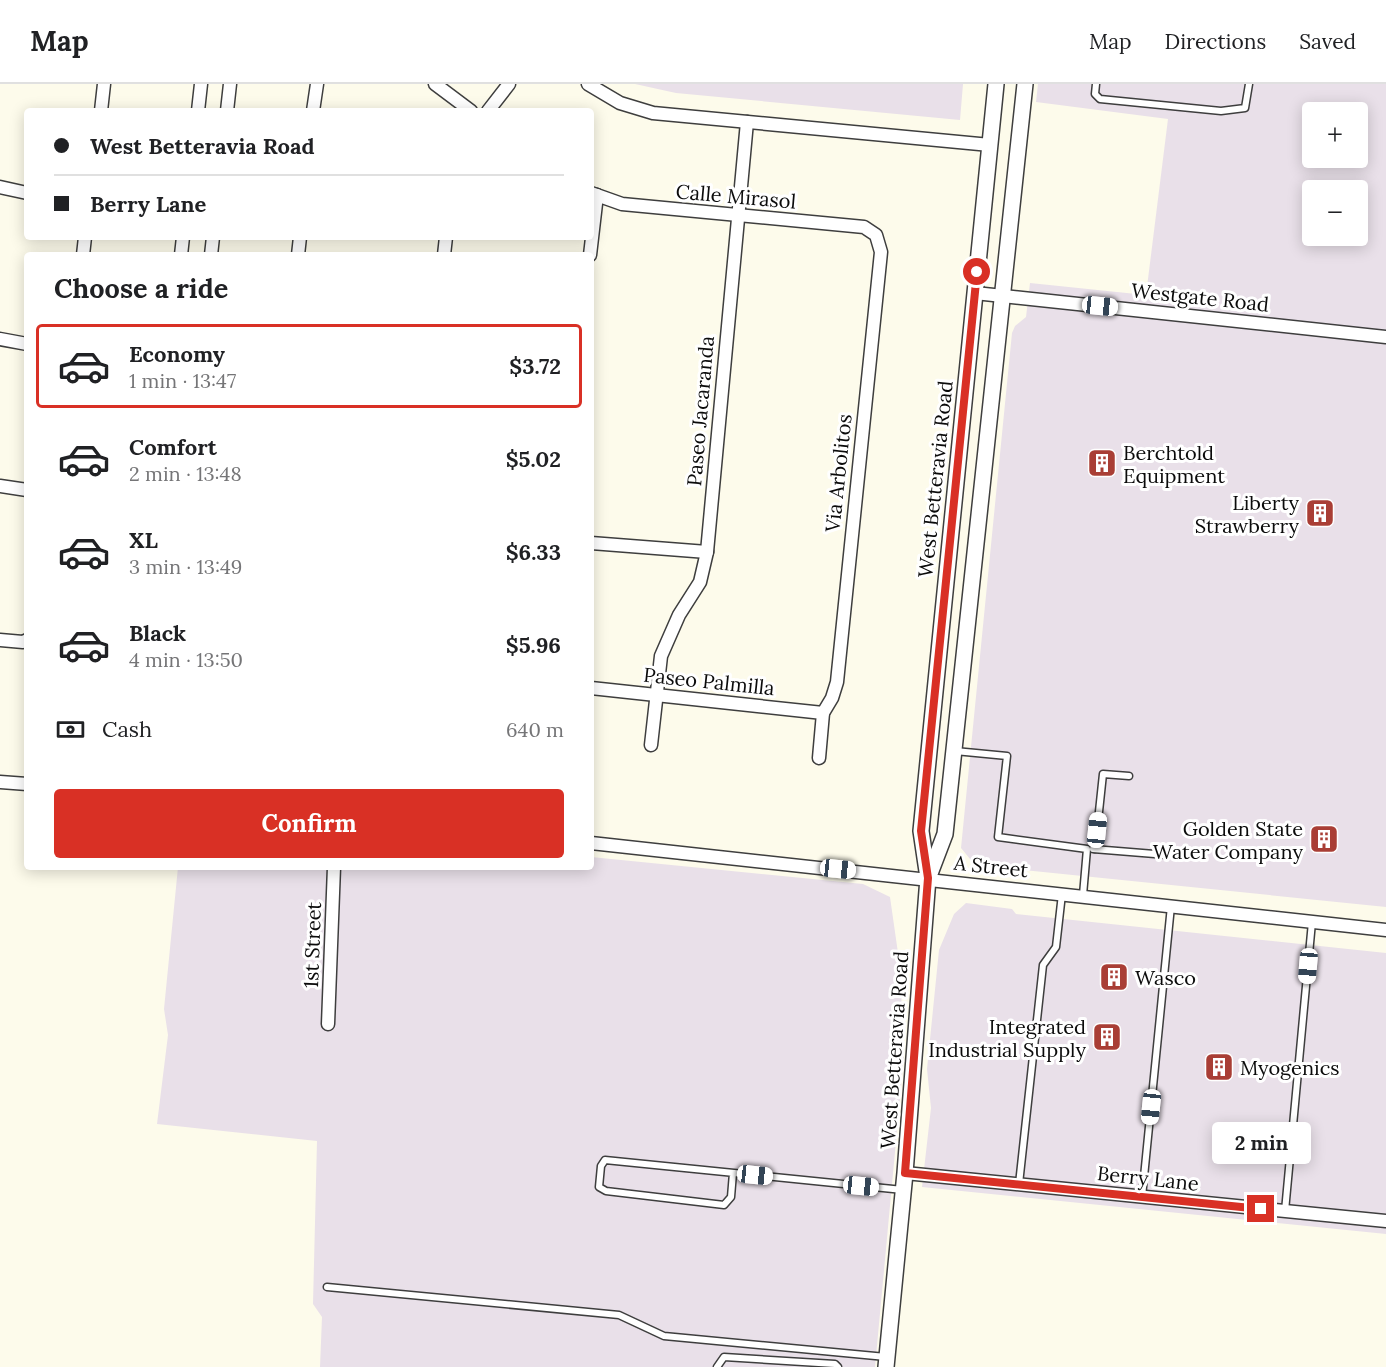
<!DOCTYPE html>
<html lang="en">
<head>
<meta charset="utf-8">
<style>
	:root { --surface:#fff; --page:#f2f2f2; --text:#202124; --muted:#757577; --line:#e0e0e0; --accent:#d93025 }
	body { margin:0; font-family:Lora,serif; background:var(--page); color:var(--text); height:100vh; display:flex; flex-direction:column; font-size:22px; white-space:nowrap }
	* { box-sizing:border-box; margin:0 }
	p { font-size:20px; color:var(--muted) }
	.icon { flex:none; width:33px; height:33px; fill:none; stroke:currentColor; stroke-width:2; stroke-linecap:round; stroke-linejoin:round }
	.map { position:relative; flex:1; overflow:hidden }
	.drawer { position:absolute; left:24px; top:168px; width:570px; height:618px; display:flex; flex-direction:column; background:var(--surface); border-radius:6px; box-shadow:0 3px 15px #0003 }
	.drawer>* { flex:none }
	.hud { position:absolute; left:24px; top:24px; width:570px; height:132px; border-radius:6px; box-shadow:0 3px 15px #0003; display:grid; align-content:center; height:132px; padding:0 30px; background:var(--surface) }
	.fabs { position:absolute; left:1302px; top:18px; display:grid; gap:12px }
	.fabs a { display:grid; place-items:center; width:66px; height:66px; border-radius:6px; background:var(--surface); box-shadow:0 3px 15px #0003; font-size:30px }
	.end { position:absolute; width:27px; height:27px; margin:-14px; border:8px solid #d93025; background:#fff; box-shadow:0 0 0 3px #fff }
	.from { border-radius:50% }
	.bubble { position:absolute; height:42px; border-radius:6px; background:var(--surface); box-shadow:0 3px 15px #0003; font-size:20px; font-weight:700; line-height:42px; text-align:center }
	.car { position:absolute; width:18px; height:36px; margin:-18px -9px; border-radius:8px; box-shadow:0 0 4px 2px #0007; background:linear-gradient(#fff 24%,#345 0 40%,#fff 0 76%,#345 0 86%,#fff 0) }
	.hud b { display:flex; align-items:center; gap:21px; height:57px; font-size:22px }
	.hud b+b { border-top:2px solid var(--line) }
	.hud i { width:15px; height:15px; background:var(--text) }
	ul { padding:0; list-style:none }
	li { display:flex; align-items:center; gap:18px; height:84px; margin:0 12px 9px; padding:0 18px; border:3px solid transparent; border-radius:6px }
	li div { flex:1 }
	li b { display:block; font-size:22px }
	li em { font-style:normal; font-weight:700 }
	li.active { border-color:var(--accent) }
	li>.icon { width:54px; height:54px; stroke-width:1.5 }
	h2 { padding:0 30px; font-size:27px; line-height:72px }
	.pay { display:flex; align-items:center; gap:15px; height:66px; padding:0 30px; font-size:22px }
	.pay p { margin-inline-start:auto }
	.cta { display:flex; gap:12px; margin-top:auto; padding:12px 30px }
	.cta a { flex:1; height:69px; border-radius:6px; background:var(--accent); color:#fff; font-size:24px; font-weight:700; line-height:69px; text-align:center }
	header { display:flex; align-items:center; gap:36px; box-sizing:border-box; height:84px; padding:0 30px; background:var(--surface); border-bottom:2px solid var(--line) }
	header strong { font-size:28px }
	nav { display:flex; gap:33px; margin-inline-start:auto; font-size:21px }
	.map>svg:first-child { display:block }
	.industrial { fill:#e9e0e9; fill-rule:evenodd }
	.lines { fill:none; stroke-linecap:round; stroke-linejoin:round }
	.service-casing { stroke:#3e3e3e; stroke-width:9 }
	.minor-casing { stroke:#3e3e3e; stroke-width:15 }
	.tertiary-casing { stroke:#3e3e3e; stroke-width:18 }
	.service { stroke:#fff; stroke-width:6 }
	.minor { stroke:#fff; stroke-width:12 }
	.tertiary { stroke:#fff; stroke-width:15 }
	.route { stroke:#d93025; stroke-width:8 }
	.labels { text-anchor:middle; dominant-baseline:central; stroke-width:6; stroke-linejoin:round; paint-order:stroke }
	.street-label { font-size:20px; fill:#0b0b0b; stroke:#fff }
	.poi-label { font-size:20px; fill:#0b0b0b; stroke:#fff; text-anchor:start }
</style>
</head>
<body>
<header>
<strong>Map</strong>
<nav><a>Map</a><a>Directions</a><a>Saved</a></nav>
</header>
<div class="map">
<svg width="1386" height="1283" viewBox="0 0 1386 1283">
	<rect width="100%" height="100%" fill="#fdfbeb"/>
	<g class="industrial">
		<path d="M 635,0 L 963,0 L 960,36 L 676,9 Z"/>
		<path d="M 1038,0 L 1386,0 L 1386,823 L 975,781 L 961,764 L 1012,249 L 1015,242 L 1026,233 L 1030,199 L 1146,211 L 1168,35 L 1036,18 ZM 1312,28 L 1358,28 L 1358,74 L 1312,74 ZM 1312,106 L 1358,106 L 1358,152 L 1312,152 Z"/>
		<path d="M 591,773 L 863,800 L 890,813 L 900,883 L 904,971 L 875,1283 L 320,1283 L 322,1233 L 313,1220 L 317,1057 L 157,1040 L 168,951 L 164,925 L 178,783 L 591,783 Z"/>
		<path d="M 966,819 L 1012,825 L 1016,830 L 1386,869 L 1386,1150 L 922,1103 L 931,1024 L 927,985 L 939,866 L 954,830 Z"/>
	</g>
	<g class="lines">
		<g class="service-casing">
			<g id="service">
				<path d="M 1096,0 L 1095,10 L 1100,15 L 1221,27 L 1245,24 L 1249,0"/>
				<path d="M 955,667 L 1007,672 L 998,753 L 1087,765 L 1083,811"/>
				<path d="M 1093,765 L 1167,771"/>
				<path d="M 1095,765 L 1103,690 L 1129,692"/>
				<path d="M 733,1089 L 731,1113 L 724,1121 L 606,1107 L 599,1103 L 601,1082 L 605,1076 L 903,1106"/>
				<path d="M 1019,1100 L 1043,881 L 1056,863 L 1062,810"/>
				<path d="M 1142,1113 L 1171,822"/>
				<path d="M 1285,1127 L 1312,838"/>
				<path d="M 327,1203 L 619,1231 L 664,1252 L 886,1273"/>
				<path d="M 717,1283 L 724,1273 L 835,1280 L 838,1283"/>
			</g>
		</g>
		<g class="minor-casing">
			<g id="minor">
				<path d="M 435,0 L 471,27"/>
				<path d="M 588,0 L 620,19 L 653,29 L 990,61"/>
				<path d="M 101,27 L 104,0"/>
				<path d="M 198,27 L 201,0"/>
				<path d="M 227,27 L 230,0"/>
				<path d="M 313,27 L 317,0"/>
				<path d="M 488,27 L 509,0"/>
				<path d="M 0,103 L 27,109"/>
				<path d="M 591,109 L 622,120 L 864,143 L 876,151 L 881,168 L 837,598 L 832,614 L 823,629 L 819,674"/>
				<path d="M 83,171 L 85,153"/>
				<path d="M 181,171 L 183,153"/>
				<path d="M 211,171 L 213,153"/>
				<path d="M 298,171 L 300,153"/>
				<path d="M 444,171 L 446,153"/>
				<path d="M 590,171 L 597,111"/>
				<path d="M 975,209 L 1386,253"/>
				<path d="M 0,255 L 27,260"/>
				<path d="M 0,402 L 27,406"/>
				<path d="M 591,459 L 707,468"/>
				<path d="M 0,556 L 23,558 L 27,556"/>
				<path d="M 591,604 L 823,629"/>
				<path d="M 651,661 L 661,572 L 679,531 L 700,498 L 707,468 L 747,38"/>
				<path d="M 0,698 L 27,700"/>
				<path d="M 591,759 L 1386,846"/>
				<path d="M 328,940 L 334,783"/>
				<path d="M 905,1089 L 1386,1137"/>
			</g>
		</g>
		<g class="tertiary-casing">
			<g id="tertiary">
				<path d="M 929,792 L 945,750 L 1025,0"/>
				<path d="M 886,1283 L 905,1089 L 928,794 L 921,747 L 996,0"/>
			</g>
		</g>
		<use href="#service" class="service"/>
		<use href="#minor" class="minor"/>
		<use href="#tertiary" class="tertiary"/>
	</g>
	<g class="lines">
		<path class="route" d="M 977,188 L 921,747 L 928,794 L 905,1089 L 1261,1125"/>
	</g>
	<defs>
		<g id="building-square" transform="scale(1.5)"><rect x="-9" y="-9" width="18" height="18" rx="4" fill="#a93e35" stroke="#fff"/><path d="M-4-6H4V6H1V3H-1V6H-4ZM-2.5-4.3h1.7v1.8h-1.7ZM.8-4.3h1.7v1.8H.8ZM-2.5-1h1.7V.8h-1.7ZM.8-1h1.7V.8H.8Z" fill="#fff"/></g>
	</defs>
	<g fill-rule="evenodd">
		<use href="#building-square" x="1102" y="379"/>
		<use href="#building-square" x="1320" y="429"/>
		<use href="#building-square" x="1324" y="755"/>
		<use href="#building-square" x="1114" y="893"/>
		<use href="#building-square" x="1107" y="953"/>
		<use href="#building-square" x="1219" y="983"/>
	</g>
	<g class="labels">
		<g class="street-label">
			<text transform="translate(736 112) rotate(5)">Calle Mirasol</text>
			<text transform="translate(1200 213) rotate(6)">Westgate Road</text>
			<text transform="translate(700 327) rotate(-85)">Paseo Jacaranda</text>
			<text transform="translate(838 389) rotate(-84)">Via Arbolitos</text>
			<text transform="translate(935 395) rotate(-84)">West Betteravia Road</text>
			<text transform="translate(709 597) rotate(6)">Paseo Palmilla</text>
			<text transform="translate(991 782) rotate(6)">A Street</text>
			<text transform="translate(312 861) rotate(-88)">1st Street</text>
			<text transform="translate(894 966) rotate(-86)">West Betteravia Road</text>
			<text transform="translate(1148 1094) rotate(6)">Berry Lane</text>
		</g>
		<g class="poi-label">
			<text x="1123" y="368">Berchtold<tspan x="1123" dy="23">Equipment</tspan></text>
			<text x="1299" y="418" text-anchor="end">Liberty<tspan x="1299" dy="23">Strawberry</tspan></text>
			<text x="1303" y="744" text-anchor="end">Golden State<tspan x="1303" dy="23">Water Company</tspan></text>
			<text x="1135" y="893">Wasco</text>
			<text x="1086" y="942" text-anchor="end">Integrated<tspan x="1086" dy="23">Industrial Supply</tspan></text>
			<text x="1240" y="983">Myogenics</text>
		</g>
	</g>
</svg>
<div class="fabs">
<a>+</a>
<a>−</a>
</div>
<i class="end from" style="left:977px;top:188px"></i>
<i class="end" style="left:1261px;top:1125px"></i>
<div class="bubble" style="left:1212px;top:1038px;width:99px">2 min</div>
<i class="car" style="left:1100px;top:222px;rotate:96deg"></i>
<i class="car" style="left:1097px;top:746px;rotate:6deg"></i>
<i class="car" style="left:838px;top:785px;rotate:96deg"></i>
<i class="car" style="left:1308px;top:882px;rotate:185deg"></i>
<i class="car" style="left:1151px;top:1023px;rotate:186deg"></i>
<i class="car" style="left:755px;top:1091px;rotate:96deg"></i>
<i class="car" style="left:861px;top:1102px;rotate:96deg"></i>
<div class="hud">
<b><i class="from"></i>West Betteravia Road</b>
<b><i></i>Berry Lane</b>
</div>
<section class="drawer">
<h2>Choose a ride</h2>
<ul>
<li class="active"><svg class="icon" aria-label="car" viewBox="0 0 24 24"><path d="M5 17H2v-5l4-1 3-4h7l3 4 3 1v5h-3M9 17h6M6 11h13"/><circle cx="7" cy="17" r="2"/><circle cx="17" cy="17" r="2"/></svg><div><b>Economy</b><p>1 min · 13:47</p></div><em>$3.72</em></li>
<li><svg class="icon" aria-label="car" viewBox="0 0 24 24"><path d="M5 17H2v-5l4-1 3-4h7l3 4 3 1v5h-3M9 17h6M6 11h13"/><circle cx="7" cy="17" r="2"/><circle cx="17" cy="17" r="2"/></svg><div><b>Comfort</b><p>2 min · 13:48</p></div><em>$5.02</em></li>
<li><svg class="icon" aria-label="car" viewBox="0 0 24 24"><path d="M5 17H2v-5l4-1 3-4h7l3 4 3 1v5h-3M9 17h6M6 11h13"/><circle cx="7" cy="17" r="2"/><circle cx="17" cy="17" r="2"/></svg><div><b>XL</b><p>3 min · 13:49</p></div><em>$6.33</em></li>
<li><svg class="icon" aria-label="car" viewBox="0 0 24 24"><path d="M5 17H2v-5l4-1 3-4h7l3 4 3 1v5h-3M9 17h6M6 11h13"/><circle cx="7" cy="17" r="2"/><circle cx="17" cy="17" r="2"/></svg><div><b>Black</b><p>4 min · 13:50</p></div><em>$5.96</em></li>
</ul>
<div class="pay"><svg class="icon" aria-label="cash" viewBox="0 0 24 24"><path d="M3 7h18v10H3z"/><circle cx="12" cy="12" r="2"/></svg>Cash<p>640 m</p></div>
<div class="cta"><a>Confirm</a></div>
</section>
</div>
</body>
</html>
